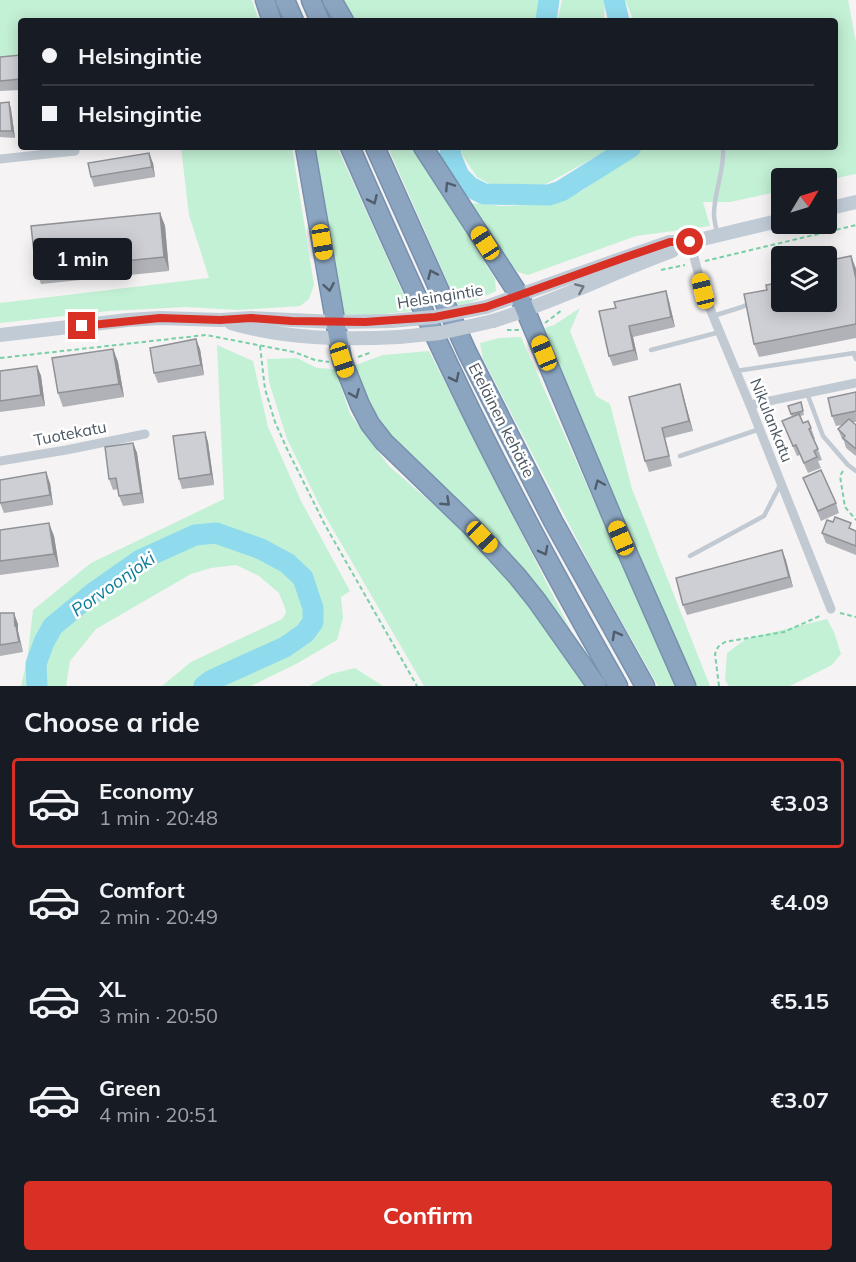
<!DOCTYPE html>
<html lang="en">
<head>
<meta charset="utf-8">
<style>
	:root { --surface:#171b24; --page:#20242c; --text:#f1f3f6; --muted:#9ea1a6; --line:#363941; --accent:#d93025 }
	body { margin:0; font-family:Mulish,sans-serif; background:var(--page); color:var(--text); height:100vh; display:flex; flex-direction:column; font-size:22px; white-space:nowrap }
	* { box-sizing:border-box; margin:0 }
	p { font-size:20px; color:var(--muted) }
	.icon { flex:none; width:33px; height:33px; fill:none; stroke:currentColor; stroke-width:2; stroke-linecap:round; stroke-linejoin:round }
	.map { position:relative; height:686px; overflow:hidden }
	.panel { display:flex; flex-direction:column; background:var(--surface); flex:1 }
	.panel>* { flex:none }
	.top-card { position:absolute; left:18px; top:18px; width:820px; height:132px; border-radius:6px; box-shadow:0 3px 15px #0003; display:grid; align-content:center; height:132px; padding:0 24px; background:var(--surface) }
	.needle { width:39px; rotate:52deg }
	.controls { position:absolute; left:771px; top:168px; display:grid; gap:12px }
	.controls a { display:grid; place-items:center; width:66px; height:66px; border-radius:6px; background:var(--surface); box-shadow:0 3px 15px #0003; font-size:30px }
	.end { position:absolute; width:27px; height:27px; margin:-14px; border:8px solid #d93025; background:#fff; box-shadow:0 0 0 3px #fff }
	.from { border-radius:50% }
	.bubble { position:absolute; height:42px; border-radius:6px; background:var(--surface); box-shadow:0 3px 15px #0003; font-size:20px; font-weight:700; line-height:42px; text-align:center }
	.car { position:absolute; width:18px; height:36px; margin:-18px -9px; border-radius:8px; box-shadow:0 0 4px 2px #0007; background:linear-gradient(#f5c518 24%,#345 0 40%,#f5c518 0 76%,#345 0 86%,#f5c518 0) }
	.top-card b { display:flex; align-items:center; gap:21px; height:57px; font-size:22px }
	.top-card b+b { border-top:2px solid var(--line) }
	.top-card i { width:15px; height:15px; background:var(--text) }
	ul { padding:0; list-style:none }
	li { display:flex; align-items:center; gap:18px; height:90px; margin:0 12px 9px; padding:0 12px; border:3px solid transparent; border-radius:6px }
	li div { flex:1 }
	li b { display:block; font-size:22px }
	li em { font-style:normal; font-weight:700 }
	li.active { border-color:var(--accent) }
	li>.icon { width:54px; height:54px; stroke-width:1.5 }
	h2 { padding:0 24px; font-size:27px; line-height:72px }
	.button { display:flex; gap:12px; margin-top:auto; padding:12px 24px }
	.button a { flex:1; height:69px; border-radius:6px; background:var(--accent); color:#fff; font-size:24px; font-weight:700; line-height:69px; text-align:center }
	.map>svg:first-child { display:block }
	.green { fill:#c3f1d5 }
	.lines { fill:none; stroke-linecap:round; stroke-linejoin:round }
	.river { stroke:#90daee; stroke-width:21 }
	.motorway-casing { stroke:#7690ad; stroke-width:21 }
	.path { stroke:#7ad0a6; stroke-width:2; stroke-dasharray:4.5 3; stroke-linecap:butt }
	.service { stroke:#c1cad2; stroke-width:4.5 }
	.minor { stroke:#c1cad2; stroke-width:9 }
	.secondary { stroke:#c1cbd6; stroke-width:14 }
	.motorway { stroke:#8ba5c1; stroke-width:18 }
	.secondary-bridge { stroke:#c1cbd6; stroke-width:14 }
	.wall { fill:#b0b2b7 }
	.shaded-wall { fill:#909195 }
	.building { fill:#cdcfd5; stroke:#909195; stroke-width:1.5 }
	.oneway { stroke:#505e6b }
	.oneway2 { stroke:#6e7984 }
	.route { stroke:#d93025; stroke-width:8 }
	.labels { text-anchor:middle; dominant-baseline:central; stroke-width:5; stroke-linejoin:round; paint-order:stroke }
	.street-label { font-size:16px; fill:#4a5661; stroke:#fff }
	.water-label { font-size:18px; font-style:italic; fill:#0c7c9b; stroke:#fff }
</style>
</head>
<body>
<div class="map">
<svg width="856" height="686" viewBox="0 0 856 686">
	<rect width="100%" height="100%" fill="#f5f3f3"/>
	<g class="green">
		<path d="M 0,0 L 252,0 L 259,21 L 21,21 L 21,63 L 0,64 Z"/>
		<path d="M 343,0 L 539,0 L 539,21 L 355,21 Z"/>
		<path d="M 562,0 L 605,0 L 604,19 L 606,21 L 557,21 Z"/>
		<path d="M 625,0 L 848,0 L 856,42 L 856,174 L 827,180 L 826,178 L 782,178 L 781,191 L 730,202 L 703,202 L 710,226 L 636,236 L 528,275 L 518,272 L 502,256 L 471,203 L 502,206 L 550,204 L 582,191 L 627,160 L 643,147 L 836,147 L 836,21 L 634,21 Z"/>
		<path d="M 181,147 L 292,147 L 314,285 L 309,299 L 300,306 L 238,310 L 186,307 L 109,311 L 0,323 L 0,303 L 209,278 L 189,215 Z"/>
		<path d="M 311,147 L 337,147 L 411,311 L 377,315 L 341,315 Z"/>
		<path d="M 388,147 L 414,147 L 495,279 L 496,291 L 472,302 L 458,306 Z"/>
		<path d="M 462,147 L 614,147 L 535,190 L 497,188 L 477,177 L 461,153 Z"/>
		<path d="M 580,308 L 570,331 L 596,396 L 610,404 L 632,489 L 710,686 L 695,686 L 541,329 L 554,325 Z"/>
		<path d="M 521,337 L 676,686 L 658,686 L 597,578 L 483,359 L 480,343 L 499,338 Z"/>
		<path d="M 217,345 L 253,361 L 268,427 L 301,501 L 350,591 L 341,597 L 343,618 L 337,640 L 296,664 L 251,686 L 162,686 L 191,662 L 282,619 L 286,613 L 285,608 L 279,593 L 259,576 L 236,565 L 211,568 L 191,574 L 96,629 L 70,661 L 66,686 L 21,686 L 27,661 L 33,610 L 91,563 L 224,499 Z"/>
		<path d="M 429,351 L 571,631 L 567,630 L 374,419 L 353,366 L 383,355 Z"/>
		<path d="M 297,358 L 317,368 L 335,369 L 350,414 L 389,466 L 463,530 L 520,593 L 587,686 L 424,686 L 324,514 L 287,439 L 269,382 L 267,359 Z"/>
		<path d="M 827,619 L 834,632 L 841,654 L 832,665 L 790,686 L 729,686 L 725,680 L 727,653 L 746,639 Z"/>
		<path d="M 355,668 L 383,686 L 309,686 L 331,674 Z"/>
	</g>
	<g class="lines">
		<g class="river">
			<path d="M 614,0 L 619,21"/>
			<path d="M 546,21 L 549,0"/>
			<path d="M 451,147 L 450,154 L 459,176 L 470,187 L 484,194 L 549,195 L 561,191 L 631,147"/>
			<path d="M 37,686 L 36,664 L 44,642 L 53,626 L 93,593 L 140,560 L 195,535 L 216,533 L 261,549 L 287,563 L 303,578 L 313,608 L 313,622 L 305,633 L 285,647 L 212,680 L 204,686"/>
		</g>
		<g class="motorway-casing">
			<g id="motorway">
				<path d="M 265,0 L 272,21"/>
				<path d="M 285,0 L 294,21"/>
				<path d="M 311,0 L 320,21"/>
				<path d="M 332,0 L 344,21"/>
				<path d="M 305,147 L 342,360 L 360,405 L 370,424 L 384,442 L 471,526 L 517,576 L 537,601 L 597,686"/>
				<path d="M 350,147 C 395,250 441,353 492,453 C 532,532 574,609 618,686"/>
				<path d="M 375,147 L 467,352 L 553,521 L 645,686"/>
				<path d="M 423,147 L 519,295 L 621,538 L 686,686"/>
			</g>
		</g>
		<g class="path">
			<path d="M 816,224 L 819,234"/>
			<path d="M 705,261 L 856,225"/>
			<path d="M 661,270 L 685,265"/>
			<path d="M 545,323 L 562,310"/>
			<path d="M 507,330 L 519,330"/>
			<path d="M 260,346 L 265,389 L 275,422 L 287,449 L 325,525 L 417,686"/>
			<path d="M 358,357 L 372,352"/>
			<path d="M 0,358 L 206,335 L 294,352 L 315,360 L 329,362"/>
			<path d="M 843,471 L 840,476 L 845,507 L 856,520"/>
			<path d="M 840,613 L 856,617"/>
			<path d="M 719,686 L 715,654 L 718,647 L 725,642 L 784,632 L 822,615"/>
		</g>
		<g class="service">
			<path d="M 717,233 C 716,227 714,220 714,214 C 714,191 725,170 723,147"/>
			<path d="M 713,316 L 742,307 L 750,303"/>
			<path d="M 651,350 L 720,332"/>
			<path d="M 736,371 L 854,353 L 856,359"/>
			<path d="M 807,393 L 823,436 L 848,465 L 856,471"/>
			<path d="M 680,456 L 760,429"/>
			<path d="M 690,556 L 764,516 L 780,485"/>
		</g>
		<g class="minor">
			<path d="M 0,159 L 75,151"/>
			<path d="M 690,242 L 703,291 L 713,316 L 750,405 L 831,609"/>
			<path d="M 750,405 L 856,383"/>
			<path d="M 0,461 L 66,450 L 145,434"/>
		</g>
		<g class="secondary">
			<path d="M 826,209 L 856,202"/>
			<path d="M 486,307 L 626,257 L 670,242 L 690,242 L 782,220"/>
			<path d="M 493,321 C 554,302 612,273 672,251"/>
			<path d="M 231,323 C 285,339 343,340 399,337"/>
			<path d="M 0,335 L 128,320 L 160,318 L 221,320 L 251,318 L 336,322 L 391,321"/>
		</g>
		<use href="#motorway" class="motorway"/>
		<g class="secondary-bridge">
			<path d="M 391,321 L 435,317 L 486,307"/>
			<path d="M 399,337 L 440,333 L 493,321"/>
		</g>
	</g>
	<g class="wall">
		<path d="M 21,55 L 21,90 L 0,91 L 0,57 Z"/>
		<path d="M 9,102 L 11,109 L 15,138 L 0,137 L 0,103 Z"/>
		<path d="M 153,163 L 155,177 L 94,187 L 91,177 Z"/>
		<path d="M 160,213 L 165,226 L 169,271 L 41,284 L 36,270 Z"/>
		<path d="M 851,256 L 856,269 L 856,338 L 759,357 L 754,344 L 782,302 Z"/>
		<path d="M 669,301 L 675,327 L 633,337 L 638,360 L 613,366 L 609,356 L 599,311 Z"/>
		<path d="M 113,349 L 118,362 L 124,397 L 63,407 L 58,393 Z"/>
		<path d="M 200,349 L 204,375 L 158,383 L 154,373 Z"/>
		<path d="M 37,366 L 41,376 L 45,406 L 0,412 L 0,377 Z"/>
		<path d="M 856,392 L 856,422 L 853,422 L 856,425 L 856,456 L 846,448 L 844,441 L 842,439 L 838,429 L 842,425 L 836,426 L 832,416 Z"/>
		<path d="M 683,395 L 693,431 L 665,438 L 672,466 L 649,472 L 645,461 L 629,397 Z"/>
		<path d="M 801,402 L 804,415 L 800,416 L 803,423 L 811,428 L 815,439 L 814,439 L 822,460 L 818,461 L 821,468 L 808,473 L 800,455 L 797,456 L 782,421 L 792,417 L 788,406 Z"/>
		<path d="M 205,432 L 208,442 L 214,485 L 182,489 L 179,479 Z"/>
		<path d="M 133,443 L 137,453 L 144,503 L 123,506 L 119,496 L 118,489 L 113,490 L 109,479 Z"/>
		<path d="M 803,478 L 836,503 L 839,513 L 821,521 Z"/>
		<path d="M 50,483 L 53,505 L 4,513 L 0,503 Z"/>
		<path d="M 853,529 L 856,531 L 856,555 L 826,543 L 822,533 Z"/>
		<path d="M 0,530 L 54,536 L 59,567 L 0,575 Z"/>
		<path d="M 782,550 L 793,587 L 687,615 L 683,605 Z"/>
		<path d="M 0,613 L 18,624 L 18,631 L 23,652 L 0,656 Z"/>
	</g>
	<g class="shaded-wall">
		<path d="M 9,102 L 11,109 L 15,138 L 12,131 Z"/>
		<path d="M 149,153 L 153,163 L 155,177 L 152,167 Z"/>
		<path d="M 160,213 L 165,226 L 169,271 L 164,257 Z"/>
		<path d="M 851,256 L 856,269 L 856,279 Z"/>
		<path d="M 666,291 L 669,301 L 675,327 L 671,317 Z"/>
		<path d="M 629,326 L 633,337 L 638,360 L 634,350 Z"/>
		<path d="M 196,339 L 200,349 L 204,375 L 201,365 Z"/>
		<path d="M 113,349 L 118,362 L 124,397 L 119,384 Z"/>
		<path d="M 37,366 L 41,376 L 45,406 L 41,395 Z"/>
		<path d="M 680,384 L 683,395 L 693,431 L 689,421 Z"/>
		<path d="M 205,432 L 208,442 L 214,485 L 211,474 Z"/>
		<path d="M 133,443 L 137,453 L 144,503 L 141,493 Z"/>
		<path d="M 46,472 L 50,483 L 53,505 L 50,495 Z"/>
		<path d="M 49,523 L 54,536 L 59,567 L 54,554 Z"/>
		<path d="M 782,550 L 786,560 L 793,587 L 789,577 Z"/>
		<path d="M 14,613 L 18,624 L 18,631 L 23,652 L 15,626 Z"/>
	</g>
	<g class="building">
		<path d="M 21,55 L 21,79 L 0,81 L 0,57 Z"/>
		<path d="M 9,102 L 12,131 L 0,131 L 0,103 Z"/>
		<path d="M 149,153 L 152,167 L 91,177 L 88,163 Z"/>
		<path d="M 160,213 L 164,257 L 36,270 L 31,226 Z"/>
		<path d="M 851,256 L 856,279 L 856,324 L 754,344 L 744,294 L 767,290 L 766,285 L 782,282 L 782,302 L 826,302 L 826,261 Z"/>
		<path d="M 666,291 L 671,317 L 629,326 L 634,350 L 609,356 L 599,311 L 616,308 L 614,302 Z"/>
		<path d="M 196,339 L 201,365 L 154,373 L 150,348 Z"/>
		<path d="M 113,349 L 119,384 L 58,393 L 52,358 Z"/>
		<path d="M 37,366 L 41,395 L 0,401 L 0,371 Z"/>
		<path d="M 680,384 L 689,421 L 662,428 L 669,456 L 645,461 L 629,397 Z"/>
		<path d="M 856,392 L 856,411 L 832,416 L 828,398 Z"/>
		<path d="M 801,402 L 803,411 L 791,414 L 788,406 Z"/>
		<path d="M 799,414 L 803,423 L 808,421 L 811,428 L 809,429 L 818,449 L 814,451 L 817,457 L 804,463 L 796,445 L 793,446 L 782,421 Z"/>
		<path d="M 849,419 L 856,425 L 856,449 L 843,438 L 845,436 L 838,429 Z"/>
		<path d="M 205,432 L 211,474 L 179,479 L 173,436 Z"/>
		<path d="M 133,443 L 141,493 L 119,496 L 116,478 L 109,479 L 105,447 Z"/>
		<path d="M 821,470 L 836,503 L 818,511 L 803,478 Z"/>
		<path d="M 46,472 L 50,495 L 0,503 L 0,480 Z"/>
		<path d="M 835,517 L 851,523 L 849,528 L 856,531 L 856,546 L 822,533 L 827,520 L 833,522 Z"/>
		<path d="M 49,523 L 54,554 L 0,561 L 0,530 Z"/>
		<path d="M 782,550 L 789,577 L 683,605 L 676,578 Z"/>
		<path d="M 0,613 L 14,613 L 15,626 L 16,626 L 19,642 L 0,645 Z"/>
	</g>
	<defs><path id="oneway-chevron" d="M-2-3.5L2.5 0L-2 3.5" fill="none" stroke-width="1.6" stroke-linecap="round" stroke-linejoin="round" transform="scale(1.5)"/></defs>
	<g class="oneway">
		<use href="#oneway-chevron" transform="translate(449 186) rotate(-123)"/>
		<use href="#oneway-chevron" transform="translate(373 200) rotate(66)"/>
		<use href="#oneway-chevron" transform="translate(432 274) rotate(-114)"/>
		<use href="#oneway-chevron" transform="translate(329 287) rotate(80)"/>
		<use href="#oneway-chevron" transform="translate(455 378) rotate(64)"/>
		<use href="#oneway-chevron" transform="translate(355 394) rotate(67)"/>
		<use href="#oneway-chevron" transform="translate(599 484) rotate(-113)"/>
		<use href="#oneway-chevron" transform="translate(446 502) rotate(43)"/>
		<use href="#oneway-chevron" transform="translate(544 551) rotate(62)"/>
		<use href="#oneway-chevron" transform="translate(616 635) rotate(-119)"/>
	</g>
	<use class="oneway2" href="#oneway-chevron" transform="translate(580 288) rotate(-23)"/>
	<g class="lines">
		<path class="route" d="M 82,326 L 160,318 L 220,320 L 251,318 L 292,321 L 365,322 L 435,317 L 486,307 L 626,257 L 670,242 L 690,242"/>
	</g>
	<g class="labels">
		<g class="street-label">
			<text transform="translate(440 296) rotate(-9)">Helsingintie</text>
			<text transform="translate(502 420) rotate(63)">Eteläinen kehätie</text>
			<text transform="translate(772 420) rotate(68)">Nikulankatu</text>
			<text transform="translate(70 433) rotate(-11)">Tuotekatu</text>
		</g>
		<g class="water-label">
			<text transform="translate(113 584) rotate(-35)">Porvoonjoki</text>
		</g>
	</g>
</svg>
<div class="controls">
<a><svg class="needle" viewBox="-14 -14 28 28"><path d="M0-13l5 13h-10z" fill="#e53935"/><path d="M0 13l5-13h-10z" fill="#9ea1a6"/></svg></a>
<a><svg class="icon" aria-label="layers" viewBox="0 0 24 24"><path d="M12 4l9 5-9 5-9-5zM3 14l9 5 9-5"/></svg></a>
</div>
<i class="end from" style="left:690px;top:242px"></i>
<i class="end" style="left:82px;top:326px"></i>
<div class="bubble" style="left:33px;top:238px;width:99px">1 min</div>
<i class="car" style="left:322px;top:242px;rotate:171deg"></i>
<i class="car" style="left:485px;top:243px;rotate:327deg"></i>
<i class="car" style="left:703px;top:291px;rotate:346deg"></i>
<i class="car" style="left:544px;top:353px;rotate:338deg"></i>
<i class="car" style="left:342px;top:360px;rotate:162deg"></i>
<i class="car" style="left:482px;top:537px;rotate:136deg"></i>
<i class="car" style="left:621px;top:538px;rotate:337deg"></i>
<div class="top-card">
<b><i class="from"></i>Helsingintie</b>
<b><i></i>Helsingintie</b>
</div>
</div>
<section class="panel">
<h2>Choose a ride</h2>
<ul>
<li class="active"><svg class="icon" aria-label="car" viewBox="0 0 24 24"><path d="M5 17H2v-5l4-1 3-4h7l3 4 3 1v5h-3M9 17h6M6 11h13"/><circle cx="7" cy="17" r="2"/><circle cx="17" cy="17" r="2"/></svg><div><b>Economy</b><p>1 min · 20:48</p></div><em>€3.03</em></li>
<li><svg class="icon" aria-label="car" viewBox="0 0 24 24"><path d="M5 17H2v-5l4-1 3-4h7l3 4 3 1v5h-3M9 17h6M6 11h13"/><circle cx="7" cy="17" r="2"/><circle cx="17" cy="17" r="2"/></svg><div><b>Comfort</b><p>2 min · 20:49</p></div><em>€4.09</em></li>
<li><svg class="icon" aria-label="car" viewBox="0 0 24 24"><path d="M5 17H2v-5l4-1 3-4h7l3 4 3 1v5h-3M9 17h6M6 11h13"/><circle cx="7" cy="17" r="2"/><circle cx="17" cy="17" r="2"/></svg><div><b>XL</b><p>3 min · 20:50</p></div><em>€5.15</em></li>
<li><svg class="icon" aria-label="car" viewBox="0 0 24 24"><path d="M5 17H2v-5l4-1 3-4h7l3 4 3 1v5h-3M9 17h6M6 11h13"/><circle cx="7" cy="17" r="2"/><circle cx="17" cy="17" r="2"/></svg><div><b>Green</b><p>4 min · 20:51</p></div><em>€3.07</em></li>
</ul>
<div class="button"><a>Confirm</a></div>
</section>
</body>
</html>
